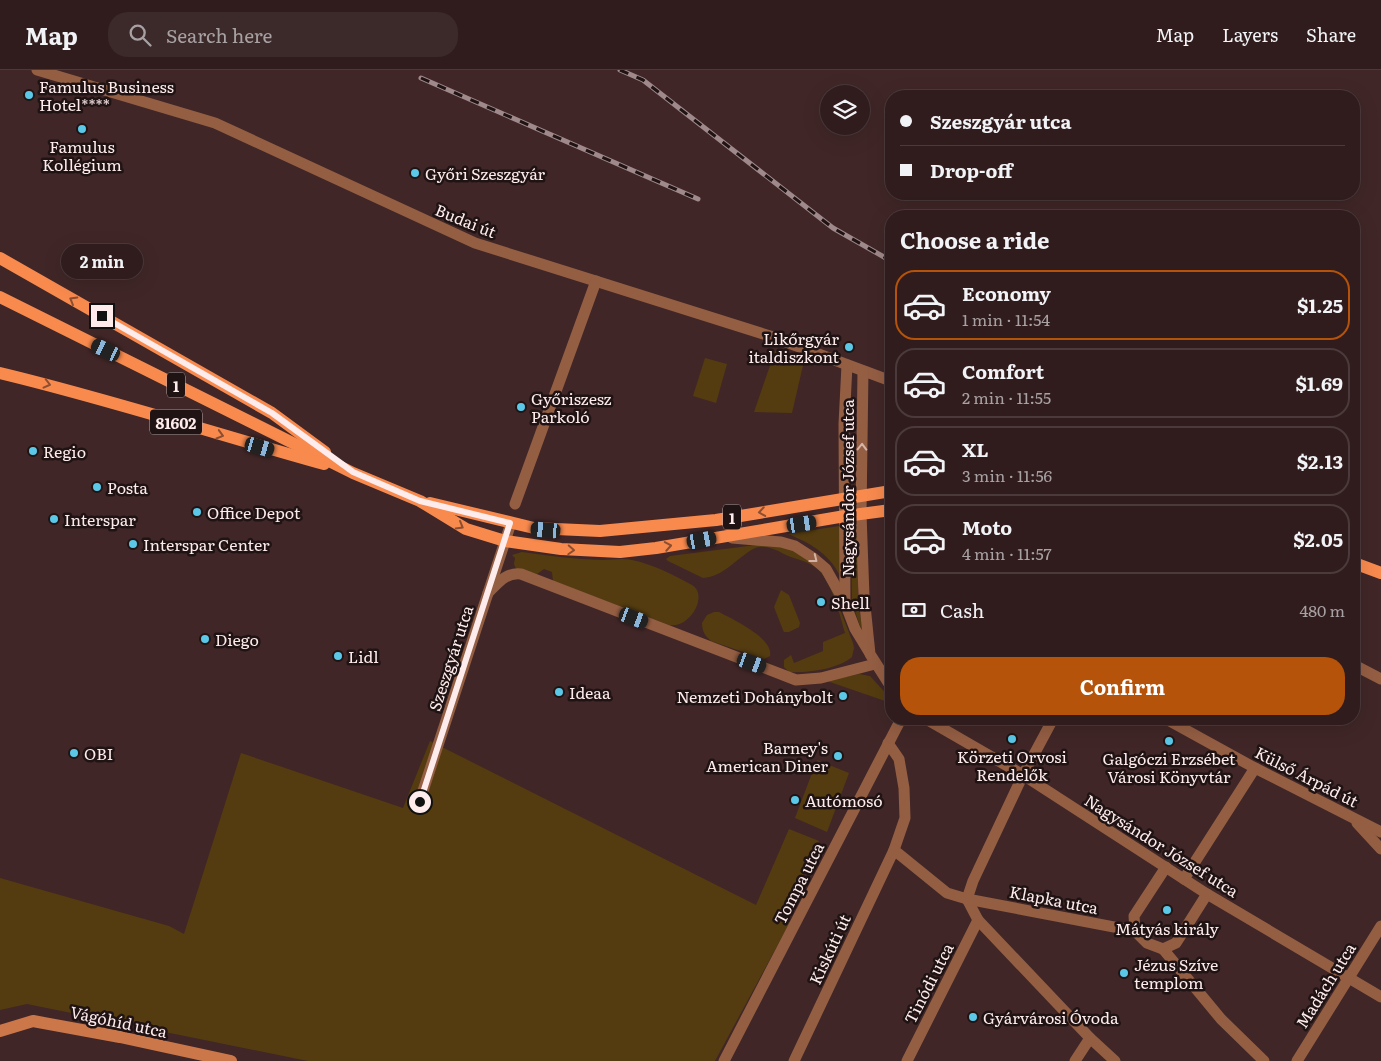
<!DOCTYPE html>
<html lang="en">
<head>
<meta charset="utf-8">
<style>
	:root { --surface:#301c1d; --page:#3c292a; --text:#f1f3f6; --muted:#a8a1a4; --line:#4b3a3b; --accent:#b45309 }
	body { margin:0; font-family:Literata,serif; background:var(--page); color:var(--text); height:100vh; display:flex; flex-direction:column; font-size:19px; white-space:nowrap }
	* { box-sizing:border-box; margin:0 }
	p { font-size:16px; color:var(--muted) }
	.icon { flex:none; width:28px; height:28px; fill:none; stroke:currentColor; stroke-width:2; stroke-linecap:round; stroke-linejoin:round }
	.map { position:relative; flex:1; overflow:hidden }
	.sheet { position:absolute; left:885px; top:140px; width:475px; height:515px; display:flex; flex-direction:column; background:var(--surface); border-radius:20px; box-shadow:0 5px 20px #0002,0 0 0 1px var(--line) }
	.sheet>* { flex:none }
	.banner { position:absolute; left:885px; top:20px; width:475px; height:110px; border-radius:20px; box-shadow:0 5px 20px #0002,0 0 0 1px var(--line); display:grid; align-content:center; height:110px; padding:0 15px; background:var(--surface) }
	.tools { position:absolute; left:820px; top:15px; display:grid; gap:10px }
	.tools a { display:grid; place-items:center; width:50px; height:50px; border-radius:50%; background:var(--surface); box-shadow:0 5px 20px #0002,0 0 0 1px var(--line); font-size:25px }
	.end { position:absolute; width:22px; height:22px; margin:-11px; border:6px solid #feebec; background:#111; box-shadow:0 0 0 2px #111 }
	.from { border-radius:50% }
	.bubble { position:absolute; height:35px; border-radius:18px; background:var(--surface); box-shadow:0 5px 20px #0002,0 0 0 1px var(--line); font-size:16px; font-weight:700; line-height:35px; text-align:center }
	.car { position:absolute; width:15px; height:30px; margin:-15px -8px; border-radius:6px; box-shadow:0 0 4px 1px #0007; background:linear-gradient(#222 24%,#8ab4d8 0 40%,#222 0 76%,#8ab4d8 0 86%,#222 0) }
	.banner b { display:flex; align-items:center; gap:18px; height:48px; font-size:19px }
	.banner b+b { border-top:1px solid var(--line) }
	.banner i { width:12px; height:12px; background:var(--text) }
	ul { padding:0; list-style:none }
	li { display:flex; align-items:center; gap:15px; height:70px; margin:0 10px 8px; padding:0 5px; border:2px solid var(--line); border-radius:20px }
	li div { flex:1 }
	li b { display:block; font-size:19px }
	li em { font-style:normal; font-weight:700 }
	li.selected { border-color:var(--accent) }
	li>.icon { width:45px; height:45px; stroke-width:1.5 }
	h2 { padding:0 15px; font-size:22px; line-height:60px }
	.pay { display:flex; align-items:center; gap:12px; height:55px; padding:0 15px; font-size:19px }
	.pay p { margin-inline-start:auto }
	.cta { display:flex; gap:10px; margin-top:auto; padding:10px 15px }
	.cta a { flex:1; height:58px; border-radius:20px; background:var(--accent); color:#fff; font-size:20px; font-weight:700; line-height:58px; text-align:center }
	header { display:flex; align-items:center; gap:30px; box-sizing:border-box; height:70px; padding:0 25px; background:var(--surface); border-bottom:1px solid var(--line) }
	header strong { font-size:24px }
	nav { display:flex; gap:28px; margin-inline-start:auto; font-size:18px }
	.search { width:350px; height:45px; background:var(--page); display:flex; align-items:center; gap:12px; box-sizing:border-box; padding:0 18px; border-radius:20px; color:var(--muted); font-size:19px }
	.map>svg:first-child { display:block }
	.green { fill:#543c10 }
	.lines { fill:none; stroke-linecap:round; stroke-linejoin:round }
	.street { stroke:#945e43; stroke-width:11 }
	.secondary { stroke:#cc774a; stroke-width:12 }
	.primary { stroke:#f88a4e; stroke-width:12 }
	.rail-casing { stroke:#9f898a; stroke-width:5 }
	.rail { stroke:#1f1313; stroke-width:3; stroke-dasharray:9; stroke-linecap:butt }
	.oneway { stroke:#8c4e30 }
	.oneway2 { stroke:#d4b3a8 }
	.route { stroke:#feebec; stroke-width:6 }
	.poi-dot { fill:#5bc8e7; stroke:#1f1313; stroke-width:2 }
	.labels { text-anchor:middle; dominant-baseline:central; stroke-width:5; stroke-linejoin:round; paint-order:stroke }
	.shield { fill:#1f1313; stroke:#bbaaab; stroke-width:1 }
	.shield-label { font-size:15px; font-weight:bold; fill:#feebec }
	.poi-label { font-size:16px; fill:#feebec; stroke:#1f1313; text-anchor:start }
	.street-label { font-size:16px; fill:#feebec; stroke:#1f1313 }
</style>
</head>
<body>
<header>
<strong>Map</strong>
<div class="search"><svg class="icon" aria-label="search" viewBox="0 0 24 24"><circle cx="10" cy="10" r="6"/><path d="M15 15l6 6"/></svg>Search here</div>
<nav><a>Map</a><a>Layers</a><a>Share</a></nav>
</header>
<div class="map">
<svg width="1381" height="991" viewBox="0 0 1381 991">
	<rect width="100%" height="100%" fill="#402627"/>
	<g class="green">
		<path d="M 775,281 L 804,291 L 792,343 L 754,342 Z"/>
		<path d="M 705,288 L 727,294 L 716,333 L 693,326 Z"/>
		<path d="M 839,456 L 839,504 C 828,483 810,473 788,464 Z"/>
		<path d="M 853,458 L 856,458 L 858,461 L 858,528 L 863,565 L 852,532 L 851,459 Z"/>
		<path d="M 756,475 L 783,475 L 808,486 L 829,511 L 853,573 L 854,578 L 852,587 C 838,599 808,603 789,602 L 784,597 L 784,590 L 791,585 L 794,593 L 823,581 L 823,572 L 845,563 C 840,545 831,508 815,497 C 807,491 795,489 786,485 C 777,480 763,473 753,479 C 737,488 723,507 703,508 L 668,491 L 666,489 L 670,486 Z"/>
		<path d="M 522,482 C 549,486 575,489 602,490 C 612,490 622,488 632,490 C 652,494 674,505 692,515 C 709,525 690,559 669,555 L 553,511 L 552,502 L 544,499 L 537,504 L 516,499 L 514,494 L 515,488 L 512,485 Z"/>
		<path d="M 781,520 L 789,525 L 800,553 L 799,557 L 789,562 L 784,562 L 783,560 L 774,537 Z"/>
		<path d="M 714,542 L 719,542 C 732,549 774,568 770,586 L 764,589 L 711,571 C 705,566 702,561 702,553 L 707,545 Z"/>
		<path d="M 859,604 L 870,606 L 891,629 L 891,633 L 827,611 Z"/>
		<path d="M 430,671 L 756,835 L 789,759 L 819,771 L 783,849 L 790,852 L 715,991 L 308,991 L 27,934 L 0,940 L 0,808 L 169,856 L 184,864 L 241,683 L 403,738 Z"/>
		<path d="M 817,690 L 849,703 L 827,762 L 795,748 Z"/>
	</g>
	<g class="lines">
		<g class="street">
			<path d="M 37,0 L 215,53 L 475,173 L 770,266 L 891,311"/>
			<path d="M 863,301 L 861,444 L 864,526 L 870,584 L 891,617"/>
			<path d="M 515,434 L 596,211"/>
			<path d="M 732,468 L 781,472 L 795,476 L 812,487 L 826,499 L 845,533 L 855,559 L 869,582"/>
			<path d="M 488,523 C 498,513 506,502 521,504 L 796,610 L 821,608 L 875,594"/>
			<path d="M 845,533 L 844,354 L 847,295"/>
			<path d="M 1354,595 L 1381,609"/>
			<path d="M 926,649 L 1023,705 L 1207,824 L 1381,927"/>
			<path d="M 1053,649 L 1023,705 L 973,811 L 967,829 L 978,850 L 1090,968 L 1115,991"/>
			<path d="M 1166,649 L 1255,698 L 1381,762"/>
			<path d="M 888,673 L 899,689 L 904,718 L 905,748 L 894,780 L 947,823 L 967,829 L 1135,861"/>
			<path d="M 419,733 L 511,453"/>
			<path d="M 1357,753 L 1381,779"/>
			<path d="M 1166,797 L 1134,846 L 1135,861 L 1147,873 L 1163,879 L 1176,873 L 1207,824"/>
			<path d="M 1184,809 L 1255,698"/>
			<path d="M 1163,879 L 1221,949 L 1264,991"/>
			<path d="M 724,991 L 901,649"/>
			<path d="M 794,991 L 894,780"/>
			<path d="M 907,991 L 978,850"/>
			<path d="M 1075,991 L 1090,968"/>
			<path d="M 1297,991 L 1381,856"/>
		</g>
		<path class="secondary" d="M 0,961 L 33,951 L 120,967 L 231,991"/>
		<g class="primary">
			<path d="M 0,188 L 272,343 L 325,382"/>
			<path d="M 0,227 L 353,403 L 420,431 L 466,459 L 505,471 L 561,479 L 620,482 L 656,478 L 845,446 L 891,440"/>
			<path d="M 0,303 C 109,329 216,364 324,394"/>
			<path d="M 430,433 L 534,458 L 600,461 L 716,450 L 891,421"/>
			<path d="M 1354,493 L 1381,503"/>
		</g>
		<g class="rail-casing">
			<g id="rail">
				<path d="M 620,0 L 643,10 L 833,158 L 891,191"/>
				<path d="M 421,8 L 698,129"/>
			</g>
		</g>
		<use href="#rail" class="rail"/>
	</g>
	<defs><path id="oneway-chevron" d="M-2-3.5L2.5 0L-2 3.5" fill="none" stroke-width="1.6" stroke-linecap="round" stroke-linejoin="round" transform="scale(1.25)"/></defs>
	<g class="oneway">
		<use href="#oneway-chevron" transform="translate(73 230) rotate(-150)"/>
		<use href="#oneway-chevron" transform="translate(47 314) rotate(14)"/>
		<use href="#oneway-chevron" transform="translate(220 365) rotate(16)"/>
		<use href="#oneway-chevron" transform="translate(762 442) rotate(171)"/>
		<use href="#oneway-chevron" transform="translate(460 456) rotate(30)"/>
		<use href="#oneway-chevron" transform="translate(668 476) rotate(-10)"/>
		<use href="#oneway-chevron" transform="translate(571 480) rotate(3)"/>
	</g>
	<g class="oneway2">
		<use href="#oneway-chevron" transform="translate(862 377) rotate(-89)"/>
		<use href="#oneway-chevron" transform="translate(814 489) rotate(38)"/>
	</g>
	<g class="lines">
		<path class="route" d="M 102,246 L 272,343 L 353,402 L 420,431 L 510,453 L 420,732"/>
	</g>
	<g class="poi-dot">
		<circle cx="29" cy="25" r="5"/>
		<circle cx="82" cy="59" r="5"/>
		<circle cx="415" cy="103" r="5"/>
		<circle cx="849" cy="277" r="5"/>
		<circle cx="521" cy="337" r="5"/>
		<circle cx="33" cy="381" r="5"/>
		<circle cx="97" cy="417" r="5"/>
		<circle cx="197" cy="442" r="5"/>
		<circle cx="54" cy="449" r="5"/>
		<circle cx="133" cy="474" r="5"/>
		<circle cx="821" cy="532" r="5"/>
		<circle cx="205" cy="569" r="5"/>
		<circle cx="338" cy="586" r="5"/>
		<circle cx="559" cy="622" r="5"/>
		<circle cx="843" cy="626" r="5"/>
		<circle cx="1012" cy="669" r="5"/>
		<circle cx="1169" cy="671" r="5"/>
		<circle cx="74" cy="683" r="5"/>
		<circle cx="838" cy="686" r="5"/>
		<circle cx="795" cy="730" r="5"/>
		<circle cx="1167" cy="840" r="5"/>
		<circle cx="1124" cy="903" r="5"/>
		<circle cx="973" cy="947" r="5"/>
	</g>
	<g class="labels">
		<g class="shield">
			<rect x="167" y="302.5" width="18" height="25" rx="4"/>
			<rect x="150" y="339.5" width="52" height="25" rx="4"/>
			<rect x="723" y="434.5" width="18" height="25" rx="4"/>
		</g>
		<g class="shield-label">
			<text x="176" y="315">1</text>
			<text x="176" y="352">81602</text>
			<text x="732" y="447">1</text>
		</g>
		<g class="poi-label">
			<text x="39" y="16">Famulus Business<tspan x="39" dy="18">Hotel****</tspan></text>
			<text x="82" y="76" text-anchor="middle">Famulus<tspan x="82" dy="18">Kollégium</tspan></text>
			<text x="425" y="103">Győri Szeszgyár</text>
			<text x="839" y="268" text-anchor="end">Likőrgyár<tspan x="839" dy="18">italdiszkont</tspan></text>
			<text x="531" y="328">Győriszesz<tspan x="531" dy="18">Parkoló</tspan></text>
			<text x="43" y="381">Regio</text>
			<text x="107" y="417">Posta</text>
			<text x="207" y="442">Office Depot</text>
			<text x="64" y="449">Interspar</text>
			<text x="143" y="474">Interspar Center</text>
			<text x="831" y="532">Shell</text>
			<text x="215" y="569">Diego</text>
			<text x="348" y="586">Lidl</text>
			<text x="569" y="622">Ideaa</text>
			<text x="833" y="626" text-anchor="end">Nemzeti Dohánybolt</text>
			<text x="828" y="677" text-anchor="end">Barney's<tspan x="828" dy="18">American Diner</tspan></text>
			<text x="84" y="683">OBI</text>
			<text x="1012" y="686" text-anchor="middle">Körzeti Orvosi<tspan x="1012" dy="18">Rendelők</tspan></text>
			<text x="1169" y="688" text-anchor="middle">Galgóczi Erzsébet<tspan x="1169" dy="18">Városi Könyvtár</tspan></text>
			<text x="805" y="730">Autómosó</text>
			<text x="1167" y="858" text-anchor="middle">Mátyás király</text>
			<text x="1134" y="894">Jézus Szíve<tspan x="1134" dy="18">templom</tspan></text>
			<text x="983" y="947">Gyárvárosi Óvoda</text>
		</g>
		<g class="street-label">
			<text transform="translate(466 150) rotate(22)">Budai út</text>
			<text transform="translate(847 418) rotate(-90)">Nagysándor József utca</text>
			<text transform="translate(450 588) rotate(-72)">Szeszgyár utca</text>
			<text transform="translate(1307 706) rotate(27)">Külső Árpád út</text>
			<text transform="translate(1162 775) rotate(32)">Nagysándor József utca</text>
			<text transform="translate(798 813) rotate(-63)">Tompa utca</text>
			<text transform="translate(1054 829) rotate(11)">Klapka utca</text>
			<text transform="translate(829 879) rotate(-65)">Kiskúti út</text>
			<text transform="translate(928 913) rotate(-63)">Tinódi utca</text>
			<text transform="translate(1325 915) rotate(-58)">Madách utca</text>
			<text transform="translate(119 951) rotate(12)">Vágóhíd utca</text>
		</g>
	</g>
</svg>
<div class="tools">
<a><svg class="icon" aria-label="layers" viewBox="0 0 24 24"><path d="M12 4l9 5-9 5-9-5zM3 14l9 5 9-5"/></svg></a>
</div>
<i class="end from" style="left:420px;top:732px"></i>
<i class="end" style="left:102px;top:246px"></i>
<div class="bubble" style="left:61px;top:174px;width:82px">2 min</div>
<i class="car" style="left:106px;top:280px;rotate:296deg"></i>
<i class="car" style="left:260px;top:377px;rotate:106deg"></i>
<i class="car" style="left:802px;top:454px;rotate:81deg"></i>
<i class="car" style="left:546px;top:460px;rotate:275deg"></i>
<i class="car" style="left:702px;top:470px;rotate:80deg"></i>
<i class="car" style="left:634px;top:548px;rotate:111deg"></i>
<i class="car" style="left:752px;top:593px;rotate:110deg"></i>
<div class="banner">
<b><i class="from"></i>Szeszgyár utca</b>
<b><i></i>Drop-off</b>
</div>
<section class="sheet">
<h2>Choose a ride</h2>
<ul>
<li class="selected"><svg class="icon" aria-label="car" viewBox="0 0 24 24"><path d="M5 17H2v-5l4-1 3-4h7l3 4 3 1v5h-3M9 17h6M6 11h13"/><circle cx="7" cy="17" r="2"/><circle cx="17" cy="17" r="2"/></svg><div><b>Economy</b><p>1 min · 11:54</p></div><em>$1.25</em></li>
<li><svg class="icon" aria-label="car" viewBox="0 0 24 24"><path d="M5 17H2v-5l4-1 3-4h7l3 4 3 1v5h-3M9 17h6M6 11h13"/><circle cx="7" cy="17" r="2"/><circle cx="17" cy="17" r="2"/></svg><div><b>Comfort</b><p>2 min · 11:55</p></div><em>$1.69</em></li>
<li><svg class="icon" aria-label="car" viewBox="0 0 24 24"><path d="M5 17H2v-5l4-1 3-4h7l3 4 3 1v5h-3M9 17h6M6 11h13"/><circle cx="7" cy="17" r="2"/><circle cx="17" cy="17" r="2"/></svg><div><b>XL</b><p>3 min · 11:56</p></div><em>$2.13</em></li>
<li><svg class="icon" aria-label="car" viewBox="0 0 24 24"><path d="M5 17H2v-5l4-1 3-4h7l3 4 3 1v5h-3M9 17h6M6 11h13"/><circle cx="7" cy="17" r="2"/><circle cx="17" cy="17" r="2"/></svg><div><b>Moto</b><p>4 min · 11:57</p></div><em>$2.05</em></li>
</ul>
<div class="pay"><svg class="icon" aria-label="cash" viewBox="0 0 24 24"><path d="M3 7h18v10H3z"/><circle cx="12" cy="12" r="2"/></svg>Cash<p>480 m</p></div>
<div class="cta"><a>Confirm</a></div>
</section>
</div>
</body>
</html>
